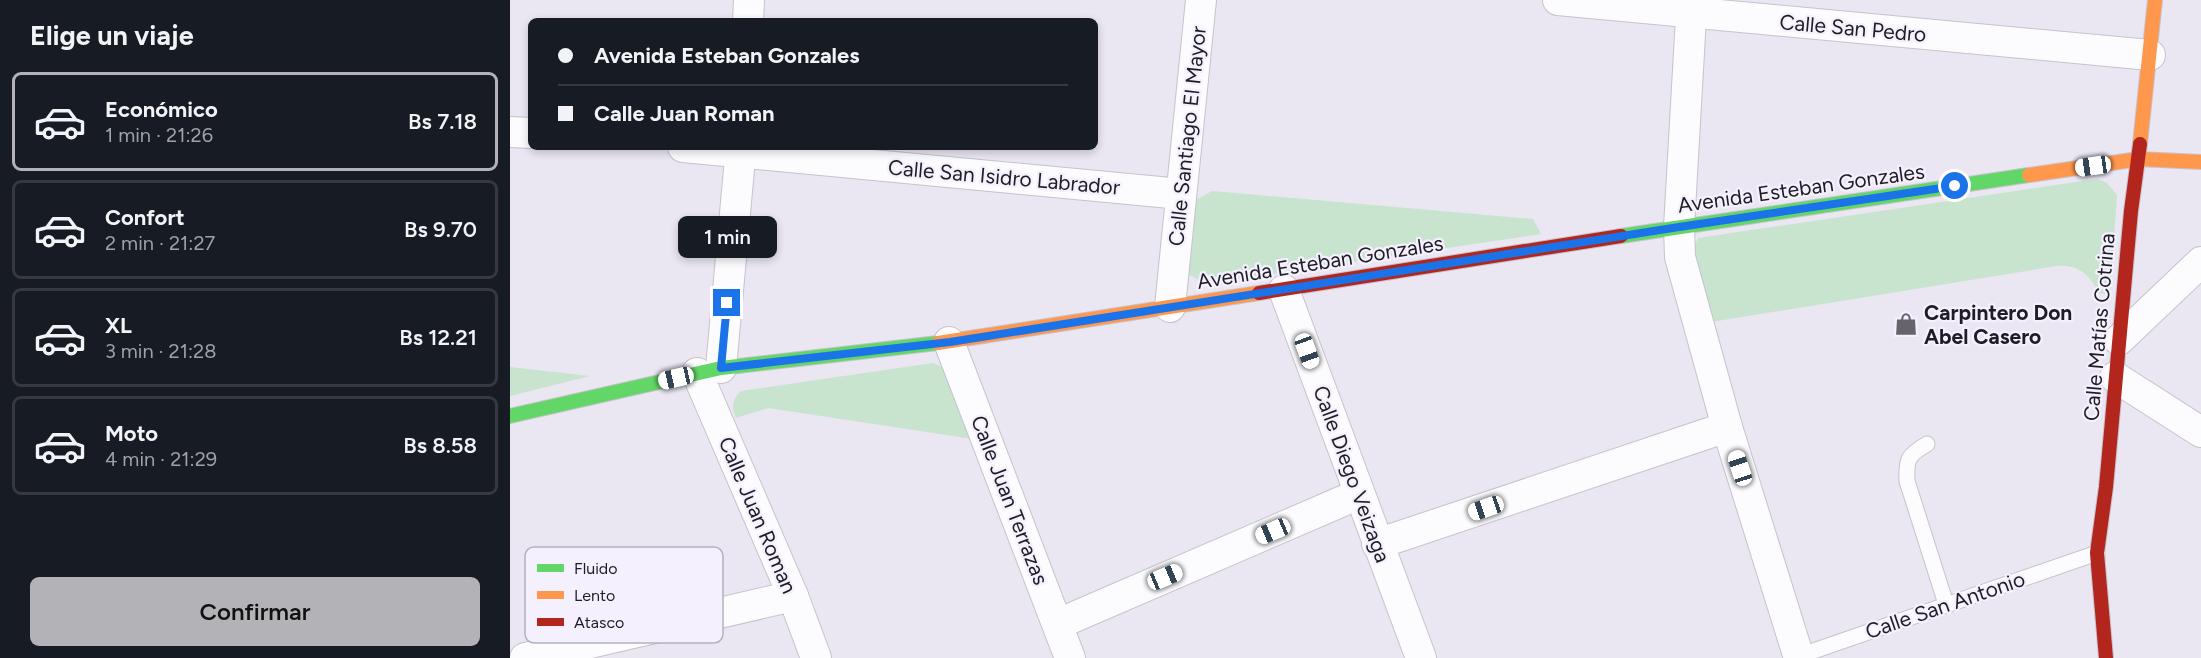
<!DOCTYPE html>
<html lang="es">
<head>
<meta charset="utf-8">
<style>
	:root { --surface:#171b24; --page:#20242c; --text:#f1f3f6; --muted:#9ea1a6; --line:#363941; --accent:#b2b2b7 }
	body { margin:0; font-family:Figtree,sans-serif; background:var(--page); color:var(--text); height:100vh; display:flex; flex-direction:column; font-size:22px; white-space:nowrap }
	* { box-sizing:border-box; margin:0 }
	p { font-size:20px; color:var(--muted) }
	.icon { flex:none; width:33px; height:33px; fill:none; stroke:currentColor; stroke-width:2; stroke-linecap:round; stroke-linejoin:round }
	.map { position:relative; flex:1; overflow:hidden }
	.side { display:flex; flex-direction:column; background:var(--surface); width:510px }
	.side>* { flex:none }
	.hud { position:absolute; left:18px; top:18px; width:570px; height:132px; border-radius:9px; box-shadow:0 3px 9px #0003; display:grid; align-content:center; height:132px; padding:0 30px; background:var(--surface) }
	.end { position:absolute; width:27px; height:27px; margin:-14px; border:8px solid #1a73e8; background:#fff; box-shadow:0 0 0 3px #fff }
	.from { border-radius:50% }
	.bubble { position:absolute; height:42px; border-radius:9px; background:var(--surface); box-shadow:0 3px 9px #0003; font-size:20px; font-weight:600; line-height:42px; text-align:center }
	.car { position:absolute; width:18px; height:36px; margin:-18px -9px; border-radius:8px; box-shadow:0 0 4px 2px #0007; background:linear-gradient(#fff 24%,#345 0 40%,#fff 0 76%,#345 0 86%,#fff 0) }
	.hud b { display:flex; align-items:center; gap:21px; height:57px; font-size:22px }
	.hud b+b { border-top:2px solid var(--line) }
	.hud i { width:15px; height:15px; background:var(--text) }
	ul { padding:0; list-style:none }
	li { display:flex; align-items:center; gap:18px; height:99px; margin:0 12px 9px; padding:0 18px; border:3px solid var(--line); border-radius:9px }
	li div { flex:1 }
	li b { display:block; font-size:22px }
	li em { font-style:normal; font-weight:600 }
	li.current { border-color:var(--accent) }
	li>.icon { width:54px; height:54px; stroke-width:1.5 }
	h2 { padding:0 30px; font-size:27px; line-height:72px }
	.cta { display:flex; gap:12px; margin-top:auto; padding:12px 30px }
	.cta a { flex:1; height:69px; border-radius:9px; background:var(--accent); color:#111; font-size:24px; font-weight:600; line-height:69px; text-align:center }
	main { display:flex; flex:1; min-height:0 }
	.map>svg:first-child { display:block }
	.green { fill:#c8e3ce }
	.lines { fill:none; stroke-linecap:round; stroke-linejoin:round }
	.lane-casing { stroke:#c6c3cd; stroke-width:17 }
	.street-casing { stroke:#c6c3cd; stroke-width:32 }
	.fast-casing { stroke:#c6c3cd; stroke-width:16 }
	.slow-casing { stroke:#c6c3cd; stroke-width:16 }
	.jam-casing { stroke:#c6c3cd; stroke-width:16 }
	.lane { stroke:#fcfbfd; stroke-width:15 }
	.street { stroke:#fcfbfd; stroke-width:30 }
	.fast { stroke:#63d668; stroke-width:14 }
	.slow { stroke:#ff974d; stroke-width:14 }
	.jam { stroke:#b3261e; stroke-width:14 }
	.route { stroke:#1a73e8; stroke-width:8 }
	.labels { text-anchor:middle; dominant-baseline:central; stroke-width:4.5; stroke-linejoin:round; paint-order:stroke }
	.street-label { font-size:21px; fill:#1f1c23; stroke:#f5f0fe }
	.poi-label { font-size:21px; font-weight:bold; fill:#1f1c23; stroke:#f5f0fe; text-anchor:start }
	.key { fill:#f5f0fe; stroke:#b5b0bc; stroke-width:1.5 }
	.key-label { font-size:16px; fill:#1f1c23 }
</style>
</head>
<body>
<main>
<section class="side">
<h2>Elige un viaje</h2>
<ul>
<li class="current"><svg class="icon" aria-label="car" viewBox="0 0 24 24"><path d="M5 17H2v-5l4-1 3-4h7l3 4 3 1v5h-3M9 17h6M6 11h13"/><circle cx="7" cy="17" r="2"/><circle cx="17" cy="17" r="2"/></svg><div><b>Económico</b><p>1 min · 21:26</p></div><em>Bs 7.18</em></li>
<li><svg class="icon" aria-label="car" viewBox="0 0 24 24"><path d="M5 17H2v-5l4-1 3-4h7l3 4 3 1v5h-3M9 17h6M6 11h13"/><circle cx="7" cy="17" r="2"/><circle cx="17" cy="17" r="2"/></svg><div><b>Confort</b><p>2 min · 21:27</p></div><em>Bs 9.70</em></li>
<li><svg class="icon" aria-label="car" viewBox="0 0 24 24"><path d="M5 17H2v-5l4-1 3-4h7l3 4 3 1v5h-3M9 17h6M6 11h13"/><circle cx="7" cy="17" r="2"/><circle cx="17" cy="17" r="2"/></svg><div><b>XL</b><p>3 min · 21:28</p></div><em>Bs 12.21</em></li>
<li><svg class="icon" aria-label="car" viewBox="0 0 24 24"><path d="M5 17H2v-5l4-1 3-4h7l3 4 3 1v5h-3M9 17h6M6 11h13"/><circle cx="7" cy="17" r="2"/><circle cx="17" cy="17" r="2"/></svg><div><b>Moto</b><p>4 min · 21:29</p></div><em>Bs 8.58</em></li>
</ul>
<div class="cta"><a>Confirmar</a></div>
</section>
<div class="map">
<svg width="1691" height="658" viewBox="0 0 1691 658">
	<rect width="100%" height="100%" fill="#eae6f2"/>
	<g class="green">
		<path d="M 1587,179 L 1597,183 L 1607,195 L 1600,294 L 1588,293 C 1581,274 1566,264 1547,266 L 1201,322 C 1195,299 1176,260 1188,238 Z"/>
		<path d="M 702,191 L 1023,219 L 1031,234 L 708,282 L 691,281 L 678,274 L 679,204 Z"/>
		<path d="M 423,363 L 437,369 L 463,439 L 258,408 L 226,418 C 221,406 222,400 231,391 Z"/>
		<path d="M 0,367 L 80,376 L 0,396 Z"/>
	</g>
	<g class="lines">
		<g class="lane-casing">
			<g id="lane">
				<path d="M 1417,444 C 1398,455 1396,459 1397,481 L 1436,604"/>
				<path d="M 1283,658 L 1587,553"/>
			</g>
		</g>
		<g class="street-casing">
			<g id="street">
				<path d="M 1048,0 L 1640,55"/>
				<path d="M 1182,0 L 1169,227 L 1170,257 L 1217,427 L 1289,658"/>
				<path d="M 238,21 L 239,0"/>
				<path d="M 0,132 L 21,133"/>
				<path d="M 173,147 L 671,194"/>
				<path d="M 774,290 L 911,658"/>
				<path d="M 660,307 L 691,0"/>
				<path d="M 1609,340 L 1691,262"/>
				<path d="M 439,342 L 560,658"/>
				<path d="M 211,368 L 231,147"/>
				<path d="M 187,373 L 283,596 L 306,658"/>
				<path d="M 1605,377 L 1691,432"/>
				<path d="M 867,544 L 1217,427"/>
				<path d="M 548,624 L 849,494"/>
				<path d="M 15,658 L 283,596"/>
			</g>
		</g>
		<g class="fast-casing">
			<g id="fast">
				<path d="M 1111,236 L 1519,175"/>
				<path d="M 0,416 L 211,368 L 428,343"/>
			</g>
		</g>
		<g class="slow-casing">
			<g id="slow">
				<path d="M 1630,144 L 1645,0"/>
				<path d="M 1519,175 L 1629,159 L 1691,162"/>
				<path d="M 428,343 L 749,293"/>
			</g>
		</g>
		<g class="jam-casing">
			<g id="jam">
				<path d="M 749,293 L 1111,236"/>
				<path d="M 1596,658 L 1587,553 L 1596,487 L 1621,211 L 1630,144"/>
			</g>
		</g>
		<use href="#lane" class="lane"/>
		<use href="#street" class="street"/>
		<use href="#fast" class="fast"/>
		<use href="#slow" class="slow"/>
		<use href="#jam" class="jam"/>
	</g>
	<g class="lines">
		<path class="route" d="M 217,303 L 211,368 L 440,342 L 1169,227 L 1445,186"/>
	</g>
	<defs>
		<g id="shop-bare" transform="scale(1.8)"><path d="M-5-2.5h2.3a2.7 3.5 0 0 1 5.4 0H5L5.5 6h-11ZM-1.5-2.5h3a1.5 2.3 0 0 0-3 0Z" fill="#66636b" stroke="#f5f0fe" stroke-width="2.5" paint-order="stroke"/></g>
	</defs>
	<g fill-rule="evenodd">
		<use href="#shop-bare" x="1396" y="324"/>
	</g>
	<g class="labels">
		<g class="street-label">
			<text transform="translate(1343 28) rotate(5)">Calle San Pedro</text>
			<text transform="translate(677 136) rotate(-84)">Calle Santiago El Mayor</text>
			<text transform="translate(494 177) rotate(5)">Calle San Isidro Labrador</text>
			<text transform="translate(1291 188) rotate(-8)">Avenida Esteban Gonzales</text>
			<text transform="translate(810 262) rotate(-9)">Avenida Esteban Gonzales</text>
			<text transform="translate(1589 327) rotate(-85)">Calle Matías Cotrina</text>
			<text transform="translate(842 474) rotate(70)">Calle Diego Veizaga</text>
			<text transform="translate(500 500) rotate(69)">Calle Juan Terrazas</text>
			<text transform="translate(248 515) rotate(67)">Calle Juan Roman</text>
			<text transform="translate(1435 605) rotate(-19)">Calle San Antonio</text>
		</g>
		<g class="poi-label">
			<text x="1414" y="312">Carpintero Don<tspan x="1414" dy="24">Abel Casero</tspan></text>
		</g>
	</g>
	<rect x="15" y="547" width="198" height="96" rx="9" class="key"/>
	<rect x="27" y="564" width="27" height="8" fill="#63d668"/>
	<rect x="27" y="591" width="27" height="8" fill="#ff974d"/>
	<rect x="27" y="618" width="27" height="8" fill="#b3261e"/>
	<g class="key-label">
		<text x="64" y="574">Fluido</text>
		<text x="64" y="601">Lento</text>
		<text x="64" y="628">Atasco</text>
	</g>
</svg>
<i class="end from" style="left:1445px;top:186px"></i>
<i class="end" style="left:217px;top:303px"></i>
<div class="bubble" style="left:168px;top:216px;width:99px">1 min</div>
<i class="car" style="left:1583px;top:166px;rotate:262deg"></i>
<i class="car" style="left:797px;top:351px;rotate:160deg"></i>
<i class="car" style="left:166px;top:378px;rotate:257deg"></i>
<i class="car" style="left:1230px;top:468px;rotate:342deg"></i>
<i class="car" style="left:976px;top:508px;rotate:251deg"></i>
<i class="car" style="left:763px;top:531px;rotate:247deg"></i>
<i class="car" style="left:655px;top:577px;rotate:67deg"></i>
<div class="hud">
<b><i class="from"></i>Avenida Esteban Gonzales</b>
<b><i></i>Calle Juan Roman</b>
</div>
</div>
</main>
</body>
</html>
